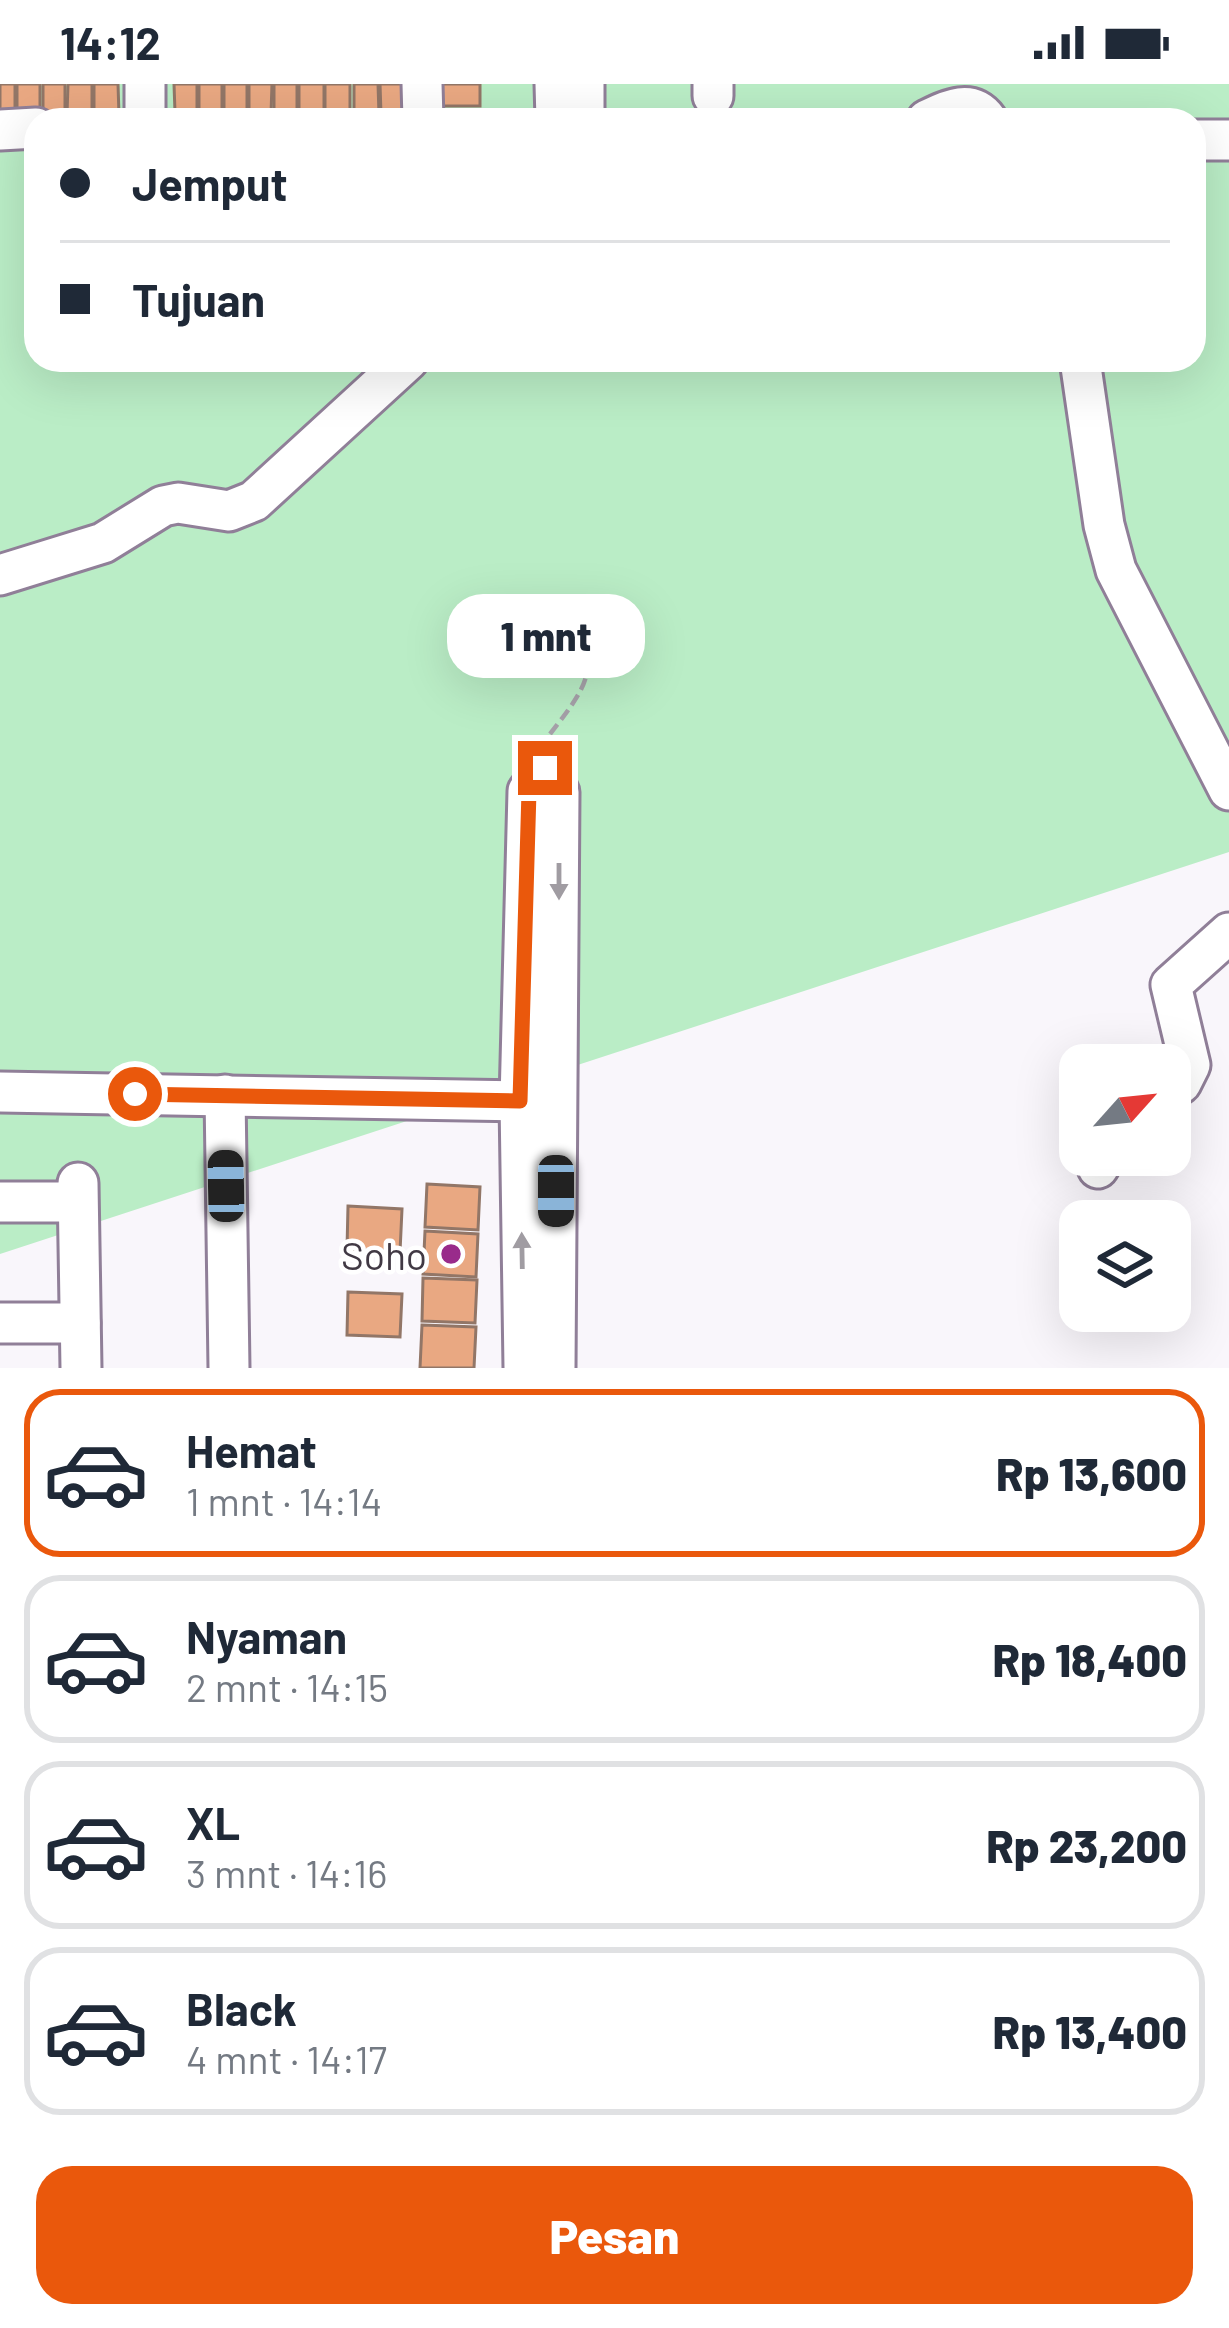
<!DOCTYPE html>
<html lang="id">
<head>
<meta charset="utf-8">
<style>
	:root { --surface:#fff; --page:#f6f6f7; --text:#1f2937; --muted:#747a83; --line:#e0e1e3; --accent:#ea580c }
	body { margin:0; font-family:Barlow,sans-serif; background:var(--page); color:var(--text); height:100vh; display:flex; flex-direction:column; font-size:45px; white-space:nowrap }
	* { box-sizing:border-box; margin:0 }
	p { font-size:39px; color:var(--muted) }
	.icon { flex:none; width:66px; height:66px; fill:none; stroke:currentColor; stroke-width:2; stroke-linecap:round; stroke-linejoin:round }
	.map { position:relative; height:1284px; overflow:hidden }
	.sheet { display:flex; flex-direction:column; background:var(--surface); flex:1 }
	.sheet>* { flex:none }
	.banner { position:absolute; left:24px; top:24px; width:1182px; height:264px; border-radius:36px; box-shadow:0 12px 48px #0002; display:grid; align-content:center; height:264px; padding:0 36px; background:var(--surface) }
	.needle { width:78px; rotate:63deg }
	.tools { position:absolute; left:1059px; top:960px; display:grid; gap:24px }
	.tools a { display:grid; place-items:center; width:132px; height:132px; border-radius:24px; background:var(--surface); box-shadow:0 12px 48px #0002; font-size:60px }
	.end { position:absolute; width:54px; height:54px; margin:-27px; border:15px solid #ea580c; background:#fff; box-shadow:0 0 0 6px #fff }
	.from { border-radius:50% }
	.bubble { position:absolute; height:84px; border-radius:36px; background:var(--surface); box-shadow:0 12px 48px #0002; font-size:39px; font-weight:800; line-height:84px; text-align:center }
	.car { position:absolute; width:36px; height:72px; margin:-36px -18px; border-radius:15px; box-shadow:0 0 9px 3px #0007; background:linear-gradient(#222 24%,#8ab4d8 0 40%,#222 0 76%,#8ab4d8 0 86%,#222 0) }
	.banner b { display:flex; align-items:center; gap:42px; height:114px; font-size:45px }
	.banner b+b { border-top:3px solid var(--line) }
	.banner i { width:30px; height:30px; background:var(--text) }
	ul { padding:21px 0 0; list-style:none }
	li { display:flex; align-items:center; gap:36px; height:168px; margin:0 24px 18px; padding:0 12px; border:6px solid var(--line); border-radius:36px }
	li div { flex:1 }
	li b { display:block; font-size:45px }
	li em { font-style:normal; font-weight:800 }
	li.active { border-color:var(--accent) }
	li>.icon { width:108px; height:108px; stroke-width:1.5 }
	.button { display:flex; gap:24px; margin-top:auto; padding:24px 36px }
	.button a { flex:1; height:138px; border-radius:36px; background:var(--accent); color:#fff; font-size:48px; font-weight:800; line-height:138px; text-align:center }
	.status { display:flex; justify-content:space-between; align-items:center; height:84px; padding:0 60px; background:var(--surface); direction:ltr }
	.status svg { height:33px; fill:currentColor }
	.map>svg:first-child { display:block }
	.green { fill:#baedc6; fill-rule:evenodd }
	.building { fill:#e9a882; stroke:#927667; stroke-width:3 }
	.lines { fill:none; stroke-linecap:round; stroke-linejoin:round }
	.minor-casing { stroke:#907f98; stroke-width:45 }
	.path { stroke:#a6a1a9; stroke-width:4.5; stroke-dasharray:12 6; stroke-linecap:butt }
	.minor { stroke:#fff; stroke-width:39 }
	.oneway { fill:#a09ca2 }
	.route { stroke:#ea580c; stroke-width:15 }
	.poi-dot { fill:#992b8b; stroke:#fff; stroke-width:4.5 }
	.labels { text-anchor:middle; dominant-baseline:central; stroke-width:9; stroke-linejoin:round; paint-order:stroke }
	.poi-label { font-size:39px; fill:#413944; stroke:#fff; text-anchor:end }
</style>
</head>
<body>
<div class="status"><b>14:12</b><svg viewBox="0 0 49 12"><path d="M0 12V9h3v3zM5 12V6h3v6zM10 12V3h3v9zM15 12V0h3v12zM26 1h20v11H26zM47 4h2v5h-2z"/></svg></div>
<div class="map">
<svg width="1229" height="1284" viewBox="0 0 1229 1284">
	<rect width="100%" height="100%" fill="#f9f6fb"/>
	<path class="green" d="M 0,0 L 1229,0 L 1229,768 L 0,1170 ZM 36,36 L 1194,36 L 1194,276 L 36,276 Z"/>
	<g class="building">
		<path d="M 0,0 L 15,0 L 15,31 L 0,30 Z"/>
		<rect x="17" y="0" width="23" height="31"/>
		<path d="M 43,0 L 65,0 L 65,32 L 43,31 Z"/>
		<path d="M 68,0 L 92,0 L 92,31 L 67,30 Z"/>
		<path d="M 94,0 L 118,0 L 119,31 L 94,31 Z"/>
		<path d="M 174,0 L 197,0 L 197,28 L 175,28 Z"/>
		<rect x="199" y="0" width="23" height="29"/>
		<rect x="224" y="0" width="23" height="29"/>
		<path d="M 249,0 L 272,0 L 271,30 L 249,29 Z"/>
		<rect x="274" y="0" width="23" height="30"/>
		<rect x="299" y="0" width="25" height="29"/>
		<path d="M 325,0 L 350,0 L 350,30 L 325,29 Z"/>
		<path d="M 354,0 L 378,0 L 379,30 L 354,31 Z"/>
		<path d="M 380,0 L 404,0 L 405,29 L 381,30 Z"/>
		<rect x="437" y="0" width="43" height="22"/>
		<path d="M 427,1100 L 480,1103 L 478,1146 L 425,1143 Z"/>
		<path d="M 348,1122 L 402,1125 L 400,1168 L 347,1165 Z"/>
		<path d="M 425,1147 L 478,1150 L 476,1193 L 423,1190 Z"/>
		<path d="M 423,1194 L 477,1196 L 475,1239 L 422,1237 Z"/>
		<path d="M 348,1208 L 402,1210 L 400,1253 L 347,1251 Z"/>
		<path d="M 422,1241 L 476,1243 L 474,1284 L 420,1284 Z"/>
	</g>
	<g class="lines">
		<g class="minor-casing">
			<g id="minor">
				<path d="M 422,0 L 423,36"/>
				<path d="M 555,0 L 556,36"/>
				<path d="M 713,12 L 713,0"/>
				<path d="M 145,36 L 145,0"/>
				<path d="M 584,36 L 584,0"/>
				<path d="M 927,36 C 948,26 971,14 987,36"/>
				<path d="M 0,46 L 36,44"/>
				<path d="M 1194,56 L 1229,56"/>
				<path d="M 1080,276 L 1104,441 L 1116,486 L 1229,706"/>
				<path d="M 0,491 L 103,459 L 163,422 L 178,419 L 229,427 L 254,417 L 408,276"/>
				<path d="M 1170,1007 L 1181,999 L 1190,981 L 1171,901 L 1229,849"/>
				<path d="M 0,1008 L 520,1017"/>
				<path d="M 225,1011 L 229,1284"/>
				<path d="M 1098,1084 L 1106,1071"/>
				<path d="M 78,1099 L 81,1284"/>
				<path d="M 0,1118 L 76,1118"/>
				<path d="M 0,1239 L 80,1239"/>
				<path d="M 524,1284 L 520,1017 L 528,707 L 545,684 L 559,708 L 555,1284"/>
			</g>
		</g>
		<path class="path" d="M 550,650 C 597,590 595,586 572,515"/>
		<use href="#minor" class="minor"/>
	</g>
	<defs><path id="oneway-solid" d="M-6-.8H1V-3.2L6.5 0L1 3.2V.8H-6Z" transform="scale(3)"/></defs>
	<g class="oneway">
		<use href="#oneway-solid" transform="translate(559 797) rotate(90)"/>
		<use href="#oneway-solid" transform="translate(522 1167) rotate(-91)"/>
	</g>
	<g class="lines">
		<path class="route" d="M 135,1010 L 520,1017 L 529,707 L 545,684"/>
	</g>
	<circle class="poi-dot" cx="451" cy="1170" r="12"/>
	<g class="labels">
		<g class="poi-label">
			<text x="427" y="1170">Soho</text>
		</g>
	</g>
</svg>
<div class="tools">
<a><svg class="needle" viewBox="-14 -14 28 28"><path d="M0-13l5 13h-10z" fill="#e53935"/><path d="M0 13l5-13h-10z" fill="#747a83"/></svg></a>
<a><svg class="icon" aria-label="layers" viewBox="0 0 24 24"><path d="M12 4l9 5-9 5-9-5zM3 14l9 5 9-5"/></svg></a>
</div>
<i class="end from" style="left:135px;top:1010px"></i>
<i class="end" style="left:545px;top:684px"></i>
<div class="bubble" style="left:447px;top:510px;width:198px">1 mnt</div>
<i class="car" style="left:226px;top:1102px;rotate:359deg"></i>
<i class="car" style="left:556px;top:1107px;rotate:180deg"></i>
<div class="banner">
<b><i class="from"></i>Jemput</b>
<b><i></i>Tujuan</b>
</div>
</div>
<section class="sheet">
<ul>
<li class="active"><svg class="icon" aria-label="car" viewBox="0 0 24 24"><path d="M5 17H2v-5l4-1 3-4h7l3 4 3 1v5h-3M9 17h6M6 11h13"/><circle cx="7" cy="17" r="2"/><circle cx="17" cy="17" r="2"/></svg><div><b>Hemat</b><p>1 mnt · 14:14</p></div><em>Rp 13,600</em></li>
<li><svg class="icon" aria-label="car" viewBox="0 0 24 24"><path d="M5 17H2v-5l4-1 3-4h7l3 4 3 1v5h-3M9 17h6M6 11h13"/><circle cx="7" cy="17" r="2"/><circle cx="17" cy="17" r="2"/></svg><div><b>Nyaman</b><p>2 mnt · 14:15</p></div><em>Rp 18,400</em></li>
<li><svg class="icon" aria-label="car" viewBox="0 0 24 24"><path d="M5 17H2v-5l4-1 3-4h7l3 4 3 1v5h-3M9 17h6M6 11h13"/><circle cx="7" cy="17" r="2"/><circle cx="17" cy="17" r="2"/></svg><div><b>XL</b><p>3 mnt · 14:16</p></div><em>Rp 23,200</em></li>
<li><svg class="icon" aria-label="car" viewBox="0 0 24 24"><path d="M5 17H2v-5l4-1 3-4h7l3 4 3 1v5h-3M9 17h6M6 11h13"/><circle cx="7" cy="17" r="2"/><circle cx="17" cy="17" r="2"/></svg><div><b>Black</b><p>4 mnt · 14:17</p></div><em>Rp 13,400</em></li>
</ul>
<div class="button"><a>Pesan</a></div>
</section>
</body>
</html>
